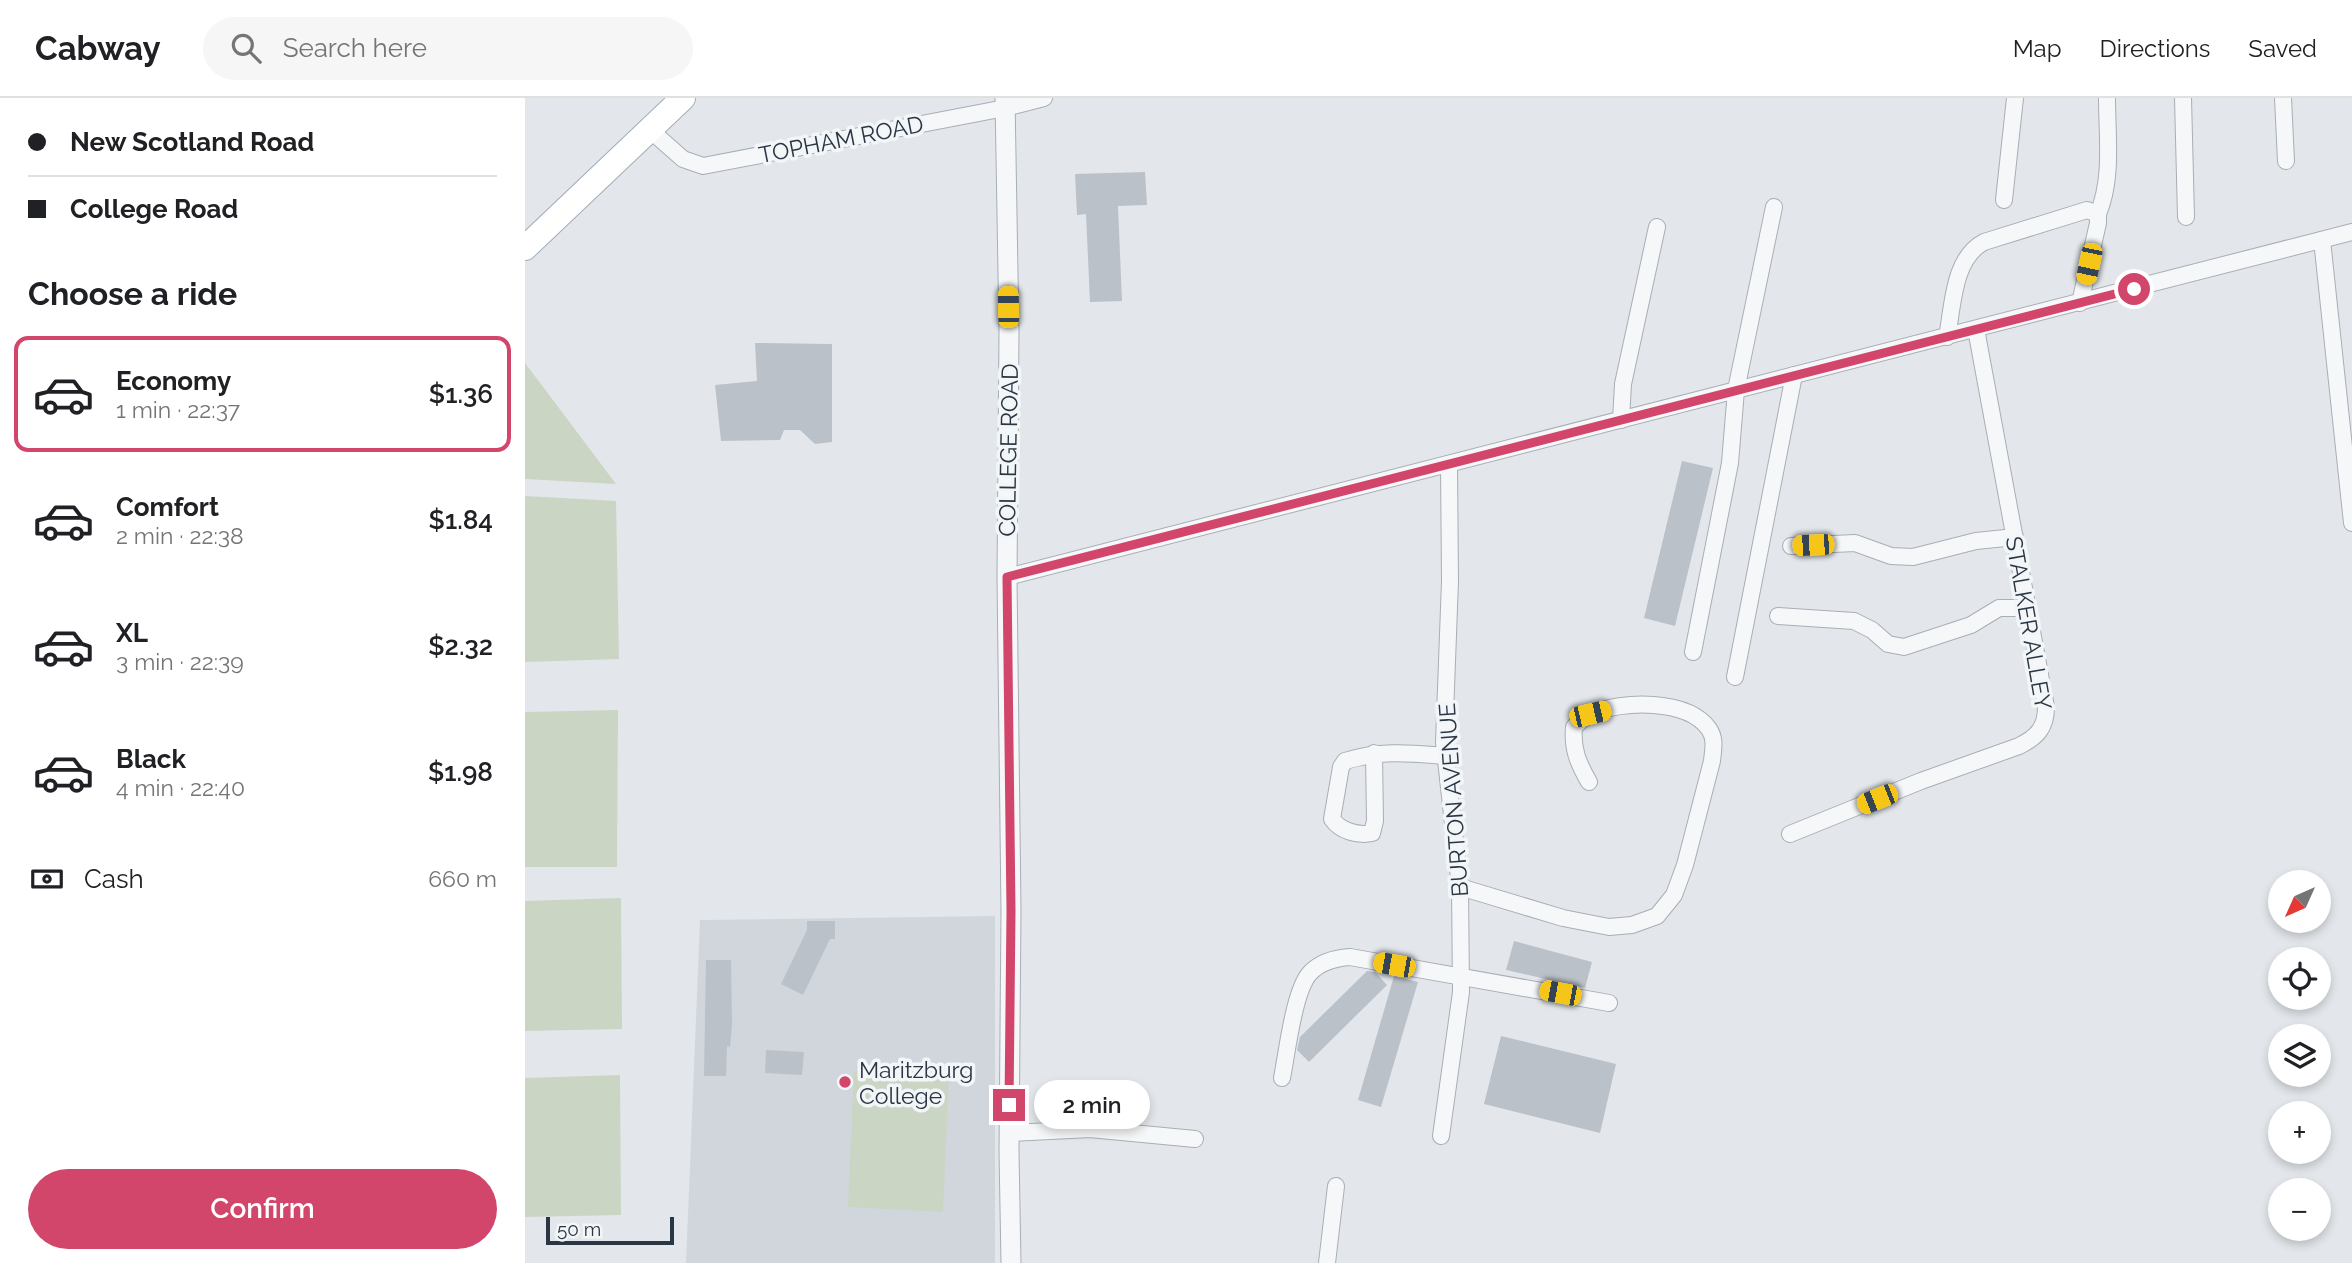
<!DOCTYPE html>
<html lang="en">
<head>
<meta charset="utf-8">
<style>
	:root { --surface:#fff; --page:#f6f6f6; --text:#202124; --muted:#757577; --line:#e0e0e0; --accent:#d2466b }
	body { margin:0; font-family:Raleway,sans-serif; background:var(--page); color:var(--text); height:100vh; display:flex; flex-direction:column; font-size:26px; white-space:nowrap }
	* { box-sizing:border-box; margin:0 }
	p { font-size:23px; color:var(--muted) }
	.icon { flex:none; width:38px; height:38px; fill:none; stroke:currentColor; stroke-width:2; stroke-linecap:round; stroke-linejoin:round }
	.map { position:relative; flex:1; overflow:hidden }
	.side { display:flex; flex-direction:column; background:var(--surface); width:525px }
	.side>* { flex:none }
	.top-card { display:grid; align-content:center; height:154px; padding:0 28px; background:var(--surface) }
	.needle { width:46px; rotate:225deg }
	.tools { position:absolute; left:1743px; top:772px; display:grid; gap:14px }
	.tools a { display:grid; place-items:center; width:63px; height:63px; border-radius:50%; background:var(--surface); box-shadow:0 4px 10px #0003; font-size:35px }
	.scale { position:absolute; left:21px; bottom:18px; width:128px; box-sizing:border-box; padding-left:7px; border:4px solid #2a3644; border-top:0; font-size:19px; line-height:24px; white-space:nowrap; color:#2a3644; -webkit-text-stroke:5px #f3f6f8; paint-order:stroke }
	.end { position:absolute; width:32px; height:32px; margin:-16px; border:9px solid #d2466b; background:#fff; box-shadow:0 0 0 4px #fff }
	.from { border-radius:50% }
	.bubble { position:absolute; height:49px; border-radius:24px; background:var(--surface); box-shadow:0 4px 10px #0003; font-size:23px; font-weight:600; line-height:49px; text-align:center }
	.car { position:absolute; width:21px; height:42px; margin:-21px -10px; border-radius:9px; box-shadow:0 0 5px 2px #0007; background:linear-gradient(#f5c518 24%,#345 0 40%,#f5c518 0 76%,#345 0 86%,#f5c518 0) }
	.top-card b { display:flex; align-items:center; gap:24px; height:66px; font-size:26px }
	.top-card b+b { border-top:2px solid var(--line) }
	.top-card i { width:18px; height:18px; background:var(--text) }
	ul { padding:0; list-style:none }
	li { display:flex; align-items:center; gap:21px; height:116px; margin:0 14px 10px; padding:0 14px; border:4px solid transparent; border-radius:14px }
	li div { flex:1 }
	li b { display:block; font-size:26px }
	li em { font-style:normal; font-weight:600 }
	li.selected { border-color:var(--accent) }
	li>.icon { width:63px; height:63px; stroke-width:1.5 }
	h2 { padding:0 28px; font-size:32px; line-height:84px }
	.pay { display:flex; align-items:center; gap:18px; height:77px; padding:0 28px; font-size:26px }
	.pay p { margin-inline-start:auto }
	.button { display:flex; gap:14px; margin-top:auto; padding:14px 28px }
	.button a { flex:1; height:80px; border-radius:42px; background:var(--accent); color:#fff; font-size:28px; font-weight:600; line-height:80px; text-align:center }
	header { display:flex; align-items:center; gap:42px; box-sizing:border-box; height:98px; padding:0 35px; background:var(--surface); border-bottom:2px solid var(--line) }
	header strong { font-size:33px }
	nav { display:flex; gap:38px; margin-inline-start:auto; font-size:24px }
	.search { width:490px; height:63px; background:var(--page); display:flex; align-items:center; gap:18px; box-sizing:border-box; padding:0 24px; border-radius:38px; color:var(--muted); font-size:26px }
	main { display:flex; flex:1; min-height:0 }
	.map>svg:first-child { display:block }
	.built { fill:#d1d6dd }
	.green { fill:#cad5c4 }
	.building { fill:#bac1c9 }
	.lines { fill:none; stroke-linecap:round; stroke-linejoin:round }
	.minor-casing { stroke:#a8aeb6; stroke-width:18 }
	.tertiary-casing { stroke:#a8aeb6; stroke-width:21 }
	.primary-casing { stroke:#a2adb7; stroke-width:26 }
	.minor { stroke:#f6f7f9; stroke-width:16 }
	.tertiary { stroke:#f6f7f9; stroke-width:19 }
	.primary { stroke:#fff; stroke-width:24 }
	.route { stroke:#d2466b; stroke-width:9 }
	.poi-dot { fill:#d2466b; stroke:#f3f6f8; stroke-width:2.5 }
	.labels { text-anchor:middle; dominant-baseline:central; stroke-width:7; stroke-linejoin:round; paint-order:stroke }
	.street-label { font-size:23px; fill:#2a3644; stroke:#f3f6f8 }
	.poi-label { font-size:23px; fill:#2a3644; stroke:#f3f6f8; text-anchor:start }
</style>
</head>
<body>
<header>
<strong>Cabway</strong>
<div class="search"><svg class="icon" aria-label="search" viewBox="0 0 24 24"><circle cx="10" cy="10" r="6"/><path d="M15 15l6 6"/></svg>Search here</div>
<nav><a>Map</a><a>Directions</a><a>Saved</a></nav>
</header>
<main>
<section class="side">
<div class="top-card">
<b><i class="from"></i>New Scotland Road</b>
<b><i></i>College Road</b>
</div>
<h2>Choose a ride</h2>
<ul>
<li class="selected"><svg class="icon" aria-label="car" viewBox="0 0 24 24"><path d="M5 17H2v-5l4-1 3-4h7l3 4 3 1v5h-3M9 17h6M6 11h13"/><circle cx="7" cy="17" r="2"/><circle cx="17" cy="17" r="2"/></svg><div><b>Economy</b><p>1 min · 22:37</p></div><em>$1.36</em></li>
<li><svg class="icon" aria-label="car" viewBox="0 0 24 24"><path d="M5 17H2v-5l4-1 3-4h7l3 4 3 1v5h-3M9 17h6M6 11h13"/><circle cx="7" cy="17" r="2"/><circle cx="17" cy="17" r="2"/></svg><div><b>Comfort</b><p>2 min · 22:38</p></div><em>$1.84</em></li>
<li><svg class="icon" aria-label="car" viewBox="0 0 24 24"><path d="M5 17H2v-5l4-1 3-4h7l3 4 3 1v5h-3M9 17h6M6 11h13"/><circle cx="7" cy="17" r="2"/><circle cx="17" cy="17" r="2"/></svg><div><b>XL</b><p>3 min · 22:39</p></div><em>$2.32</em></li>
<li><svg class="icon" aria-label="car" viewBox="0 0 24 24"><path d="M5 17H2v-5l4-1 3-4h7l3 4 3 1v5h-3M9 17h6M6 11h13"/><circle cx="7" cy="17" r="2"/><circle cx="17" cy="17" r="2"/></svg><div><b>Black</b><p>4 min · 22:40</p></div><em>$1.98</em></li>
</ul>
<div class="pay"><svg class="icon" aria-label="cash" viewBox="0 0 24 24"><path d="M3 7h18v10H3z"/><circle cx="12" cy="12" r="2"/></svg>Cash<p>660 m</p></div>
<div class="button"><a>Confirm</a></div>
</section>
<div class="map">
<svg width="1827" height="1165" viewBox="0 0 1827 1165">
	<rect width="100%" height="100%" fill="#e3e7eb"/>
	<path class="built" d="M 470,818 L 470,1165 L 161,1165 L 175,822 Z"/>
	<g class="green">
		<path d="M 0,265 L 91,386 L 0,381 Z"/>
		<path d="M 0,398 L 91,403 L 94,561 L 0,564 Z"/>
		<path d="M 93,612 L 92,769 L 0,769 L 0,614 Z"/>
		<path d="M 96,800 L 97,931 L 0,933 L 0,803 Z"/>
		<path d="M 329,973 L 424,977 L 418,1114 L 323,1109 Z"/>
		<path d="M 95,977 L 96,1117 L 0,1119 L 0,980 Z"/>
	</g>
	<g class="building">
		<path d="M 620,74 L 622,107 L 593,108 L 597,203 L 565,204 L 561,116 L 552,117 L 550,76 Z"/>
		<path d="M 230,245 L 307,246 L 307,344 L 290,346 L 275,332 L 259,332 L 255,342 L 196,343 L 190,287 L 232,283 Z"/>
		<path d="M 1157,363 L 1188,370 L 1150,528 L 1119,520 Z"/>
		<path d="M 282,823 L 310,823 L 310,841 L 305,841 L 278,897 L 256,886 L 282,832 Z"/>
		<path d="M 989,843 L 1067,864 L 1060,890 L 981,872 Z"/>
		<path d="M 181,862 L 206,862 L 207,927 L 205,949 L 202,948 L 201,978 L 179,978 Z"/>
		<path d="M 842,873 L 850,874 L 862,887 L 784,964 L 772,952 L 775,939 Z"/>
		<path d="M 869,878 L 893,884 L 856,1009 L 833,1002 Z"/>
		<path d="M 976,938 L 1091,966 L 1075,1035 L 959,1006 Z"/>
		<path d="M 241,952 L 279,954 L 277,977 L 240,975 Z"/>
	</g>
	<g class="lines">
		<g class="minor-casing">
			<g id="minor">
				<path d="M 1658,0 L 1661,119"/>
				<path d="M 1758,0 L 1761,63"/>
				<path d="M 124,31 L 158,61 L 178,68 L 480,10 L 519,0"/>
				<path d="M 1479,102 L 1490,0"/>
				<path d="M 1573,116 C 1588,80 1582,39 1582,0"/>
				<path d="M 1797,142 L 1827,425"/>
				<path d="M 1422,239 C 1428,208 1428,160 1459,144 L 1562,112 L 1573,116 L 1573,125 L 1555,205"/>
				<path d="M 1096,322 L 1098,286 L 1132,129"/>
				<path d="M 1266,448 L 1330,445 L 1366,458 L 1388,459 L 1451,443 L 1490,439"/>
				<path d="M 482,479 L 1827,134"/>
				<path d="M 1253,518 L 1329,523 L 1347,532 L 1363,546 L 1379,549 L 1446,527 L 1474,510 L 1503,510"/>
				<path d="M 1168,554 L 1205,365 L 1211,292 L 1249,109"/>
				<path d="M 1210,579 L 1269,277"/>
				<path d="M 849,655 L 850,723 L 847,735 C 833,738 815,733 807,721 L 816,669 L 820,663 C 856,652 883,655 920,658"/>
				<path d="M 1265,736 L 1396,683 L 1494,648 C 1512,639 1521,630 1521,609 L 1451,231"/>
				<path d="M 935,789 L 1038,820 L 1084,829 L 1107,827 L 1132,818 L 1149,797 L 1160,767 L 1187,663 C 1188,652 1191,641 1184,631 C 1163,601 1097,602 1066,616 C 1060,618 1054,625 1049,629 C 1047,651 1053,665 1064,684"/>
				<path d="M 757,980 C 762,955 769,892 785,875 C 795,864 811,860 825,859 L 1084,905"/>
				<path d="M 484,1035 L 565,1031 L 670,1041"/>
				<path d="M 916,1038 L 936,894 L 935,789 L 919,644 L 925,483 L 924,366"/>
				<path d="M 802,1165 L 811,1088"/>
			</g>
		</g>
		<g class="tertiary-casing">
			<path id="tertiary" d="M 480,0 L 484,233 L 482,479 L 486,813 L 484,1054 L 486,1165"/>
		</g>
		<g class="primary-casing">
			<path id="primary" d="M 0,150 L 158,0"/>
		</g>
		<use href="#minor" class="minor"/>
		<use href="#tertiary" class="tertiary"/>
		<use href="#primary" class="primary"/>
	</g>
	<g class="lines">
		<path class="route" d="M 484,1007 L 486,813 L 482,479 L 1609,191"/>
	</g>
	<circle class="poi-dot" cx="320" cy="984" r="7"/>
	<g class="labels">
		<g class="street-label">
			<text transform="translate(316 41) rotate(-11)">TOPHAM ROAD</text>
			<text transform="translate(483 352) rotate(-89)">COLLEGE ROAD</text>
			<text transform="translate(1504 525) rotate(80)">STALKER ALLEY</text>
			<text transform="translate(928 702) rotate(-94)">BURTON AVENUE</text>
		</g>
		<g class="poi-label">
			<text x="334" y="971">Maritzburg<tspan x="334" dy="26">College</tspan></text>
		</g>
	</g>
</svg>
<div class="tools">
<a><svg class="needle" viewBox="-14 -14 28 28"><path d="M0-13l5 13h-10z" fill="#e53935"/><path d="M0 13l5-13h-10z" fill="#757577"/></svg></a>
<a><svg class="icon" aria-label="locate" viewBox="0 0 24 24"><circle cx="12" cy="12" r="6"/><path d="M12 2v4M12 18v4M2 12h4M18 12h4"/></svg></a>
<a><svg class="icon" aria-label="layers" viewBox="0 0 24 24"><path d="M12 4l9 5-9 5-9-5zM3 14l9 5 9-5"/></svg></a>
<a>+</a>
<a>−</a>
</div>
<div class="scale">50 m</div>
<i class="end from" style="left:1609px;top:191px"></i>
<i class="end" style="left:484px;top:1007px"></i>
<div class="bubble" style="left:509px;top:982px;width:116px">2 min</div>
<i class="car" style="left:1564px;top:166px;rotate:192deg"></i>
<i class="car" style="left:483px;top:209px;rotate:359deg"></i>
<i class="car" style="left:1288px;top:447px;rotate:268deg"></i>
<i class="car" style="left:1065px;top:616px;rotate:77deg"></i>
<i class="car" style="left:1352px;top:701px;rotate:248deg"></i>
<i class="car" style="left:869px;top:867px;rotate:280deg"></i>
<i class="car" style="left:1035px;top:895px;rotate:281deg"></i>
</div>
</main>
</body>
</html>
